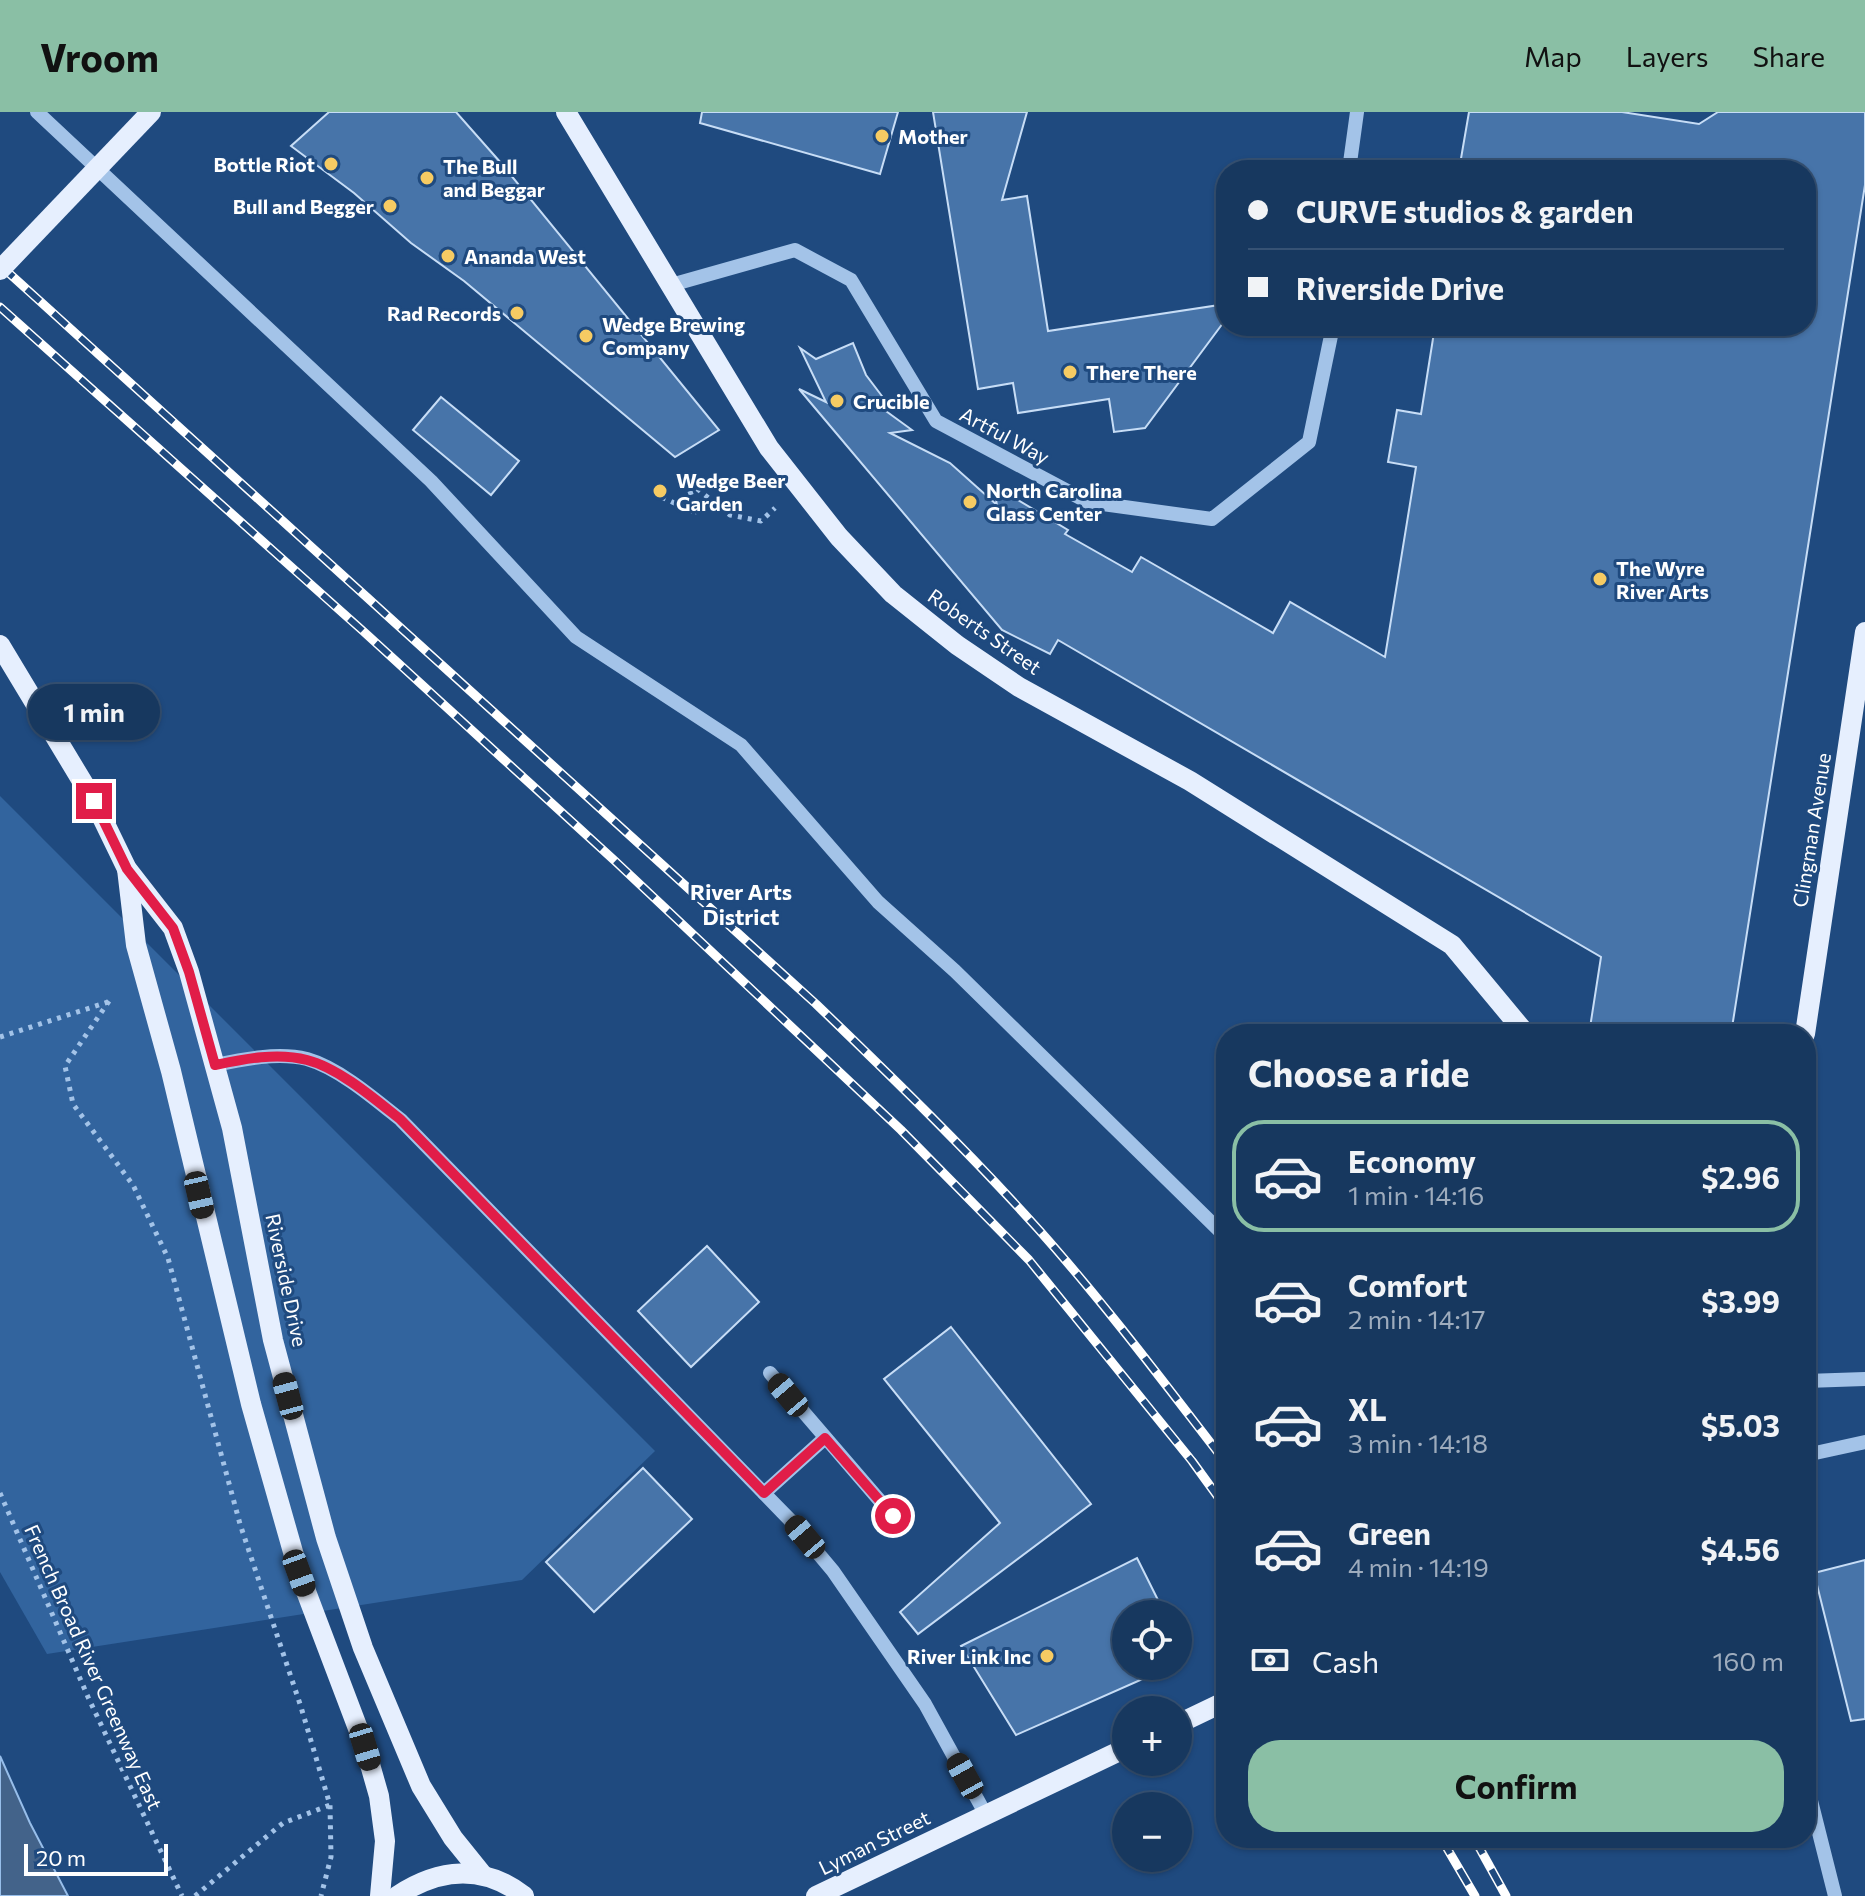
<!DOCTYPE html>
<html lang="en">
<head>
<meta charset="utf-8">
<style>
	:root { --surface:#17385f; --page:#203f65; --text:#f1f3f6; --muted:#9eacbd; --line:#365274; --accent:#8abfa5 }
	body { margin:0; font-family:Commissioner,sans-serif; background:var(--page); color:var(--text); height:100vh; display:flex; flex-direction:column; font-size:30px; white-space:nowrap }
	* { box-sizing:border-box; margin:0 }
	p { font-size:26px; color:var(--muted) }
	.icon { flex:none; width:44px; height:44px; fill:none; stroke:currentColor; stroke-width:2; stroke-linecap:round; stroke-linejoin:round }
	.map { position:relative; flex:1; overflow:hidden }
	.drawer { position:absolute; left:1216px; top:912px; width:600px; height:824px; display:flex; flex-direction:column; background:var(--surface); border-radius:32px; box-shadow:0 2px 6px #0004,0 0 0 2px var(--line) }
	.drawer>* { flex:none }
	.guide { position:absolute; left:1216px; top:48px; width:600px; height:176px; border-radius:32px; box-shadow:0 2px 6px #0004,0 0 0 2px var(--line); display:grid; align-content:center; height:176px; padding:0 32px; background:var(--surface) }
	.buttons { position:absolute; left:1112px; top:1488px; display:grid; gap:16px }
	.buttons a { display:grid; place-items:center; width:80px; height:80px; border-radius:50%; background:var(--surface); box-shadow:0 2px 6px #0004,0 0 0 2px var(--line); font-size:40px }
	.scale { position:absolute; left:24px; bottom:20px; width:144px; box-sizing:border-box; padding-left:8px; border:4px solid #fff; border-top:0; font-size:22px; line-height:28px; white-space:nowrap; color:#fff; -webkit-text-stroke:6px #1f4a7f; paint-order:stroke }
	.end { position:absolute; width:36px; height:36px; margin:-18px; border:10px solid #e11d48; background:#fff; box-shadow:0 0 0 4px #fff }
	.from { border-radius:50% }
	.bubble { position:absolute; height:56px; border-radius:28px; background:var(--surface); box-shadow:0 2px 6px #0004,0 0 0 2px var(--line); font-size:26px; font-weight:700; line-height:56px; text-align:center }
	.car { position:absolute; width:24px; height:48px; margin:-24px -12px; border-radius:10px; box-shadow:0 0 6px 2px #0007; background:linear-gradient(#222 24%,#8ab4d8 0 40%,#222 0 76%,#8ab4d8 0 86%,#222 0) }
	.guide b { display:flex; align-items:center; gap:28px; height:76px; font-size:30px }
	.guide b+b { border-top:2px solid var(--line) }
	.guide i { width:20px; height:20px; background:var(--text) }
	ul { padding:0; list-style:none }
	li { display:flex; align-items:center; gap:24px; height:112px; margin:0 16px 12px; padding:0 16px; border:4px solid transparent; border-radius:32px }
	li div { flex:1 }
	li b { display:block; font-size:30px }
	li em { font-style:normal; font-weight:700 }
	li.active { border-color:var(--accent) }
	li>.icon { width:72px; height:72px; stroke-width:1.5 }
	h2 { padding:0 32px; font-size:36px; line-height:96px }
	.pay { display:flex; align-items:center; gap:20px; height:88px; padding:0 32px; font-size:30px }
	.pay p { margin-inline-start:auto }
	.action { display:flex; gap:16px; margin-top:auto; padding:16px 32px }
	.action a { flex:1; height:92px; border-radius:32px; background:var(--accent); color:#111; font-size:32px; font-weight:700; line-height:92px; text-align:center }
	header { display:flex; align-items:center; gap:48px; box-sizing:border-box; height:112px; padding:0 40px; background:var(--accent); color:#111 }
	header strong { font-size:38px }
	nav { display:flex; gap:44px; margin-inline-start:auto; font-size:28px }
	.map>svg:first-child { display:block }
	.green { fill:#32649e }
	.water { fill:#43638a; stroke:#97beea; stroke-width:2 }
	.building { fill:#4774a9; stroke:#c7ddf6; stroke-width:2 }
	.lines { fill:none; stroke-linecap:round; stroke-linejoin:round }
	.path { stroke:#a3c3e8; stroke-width:5; stroke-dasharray:4 6; stroke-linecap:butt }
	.minor { stroke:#a3c3e8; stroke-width:14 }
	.major { stroke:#e6effe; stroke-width:20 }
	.rail-casing { stroke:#fff; stroke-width:9 }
	.rail { stroke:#1f4a7f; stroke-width:6; stroke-dasharray:18; stroke-linecap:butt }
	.major-bridge { stroke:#e6effe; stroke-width:20 }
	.route { stroke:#e11d48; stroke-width:10 }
	.poi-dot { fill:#f6cb63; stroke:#1f4a7f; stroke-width:3 }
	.labels { text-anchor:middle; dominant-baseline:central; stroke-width:6; stroke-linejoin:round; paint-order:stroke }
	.poi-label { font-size:20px; font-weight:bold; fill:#fff; stroke:#1f4a7f; text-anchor:start }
	.street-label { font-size:20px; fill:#fff; stroke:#1f4a7f }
	.neighbourhood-label { font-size:22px; font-weight:bold; fill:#fff; stroke:#1f4a7f }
</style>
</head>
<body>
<header>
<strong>Vroom</strong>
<nav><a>Map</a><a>Layers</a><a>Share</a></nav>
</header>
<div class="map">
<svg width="1865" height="1784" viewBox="0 0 1865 1784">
	<rect width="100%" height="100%" fill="#1f4a7f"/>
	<path class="green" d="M 0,684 L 655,1339 L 522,1468 L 47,1542 L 0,1460 Z"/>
	<path class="water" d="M 0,1644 L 30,1711 L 68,1784 L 0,1784 Z"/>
	<g class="building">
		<path d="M 329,0 L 456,0 L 501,51 L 719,318 L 675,345 L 464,169 L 411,131 L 354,81 L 291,34 Z"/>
		<path d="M 702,0 L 898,0 L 880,62 L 700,11 Z"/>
		<path d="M 933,0 L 1027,0 L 1002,88 L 1027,84 L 1048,219 L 1226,192 L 1226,207 L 1145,316 L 1114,320 L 1109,287 L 1018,301 L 1013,271 L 978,277 Z"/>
		<path d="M 1469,0 L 1622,0 L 1699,12 L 1718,0 L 1865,0 L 1865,73 L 1731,922 L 1589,922 L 1601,845 L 1058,528 L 1050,542 L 1002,518 L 799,277 L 826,290 L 800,236 L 816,247 L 853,231 L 866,263 L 888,292 L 879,294 L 912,318 L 890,321 L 950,351 L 997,393 L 993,373 L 1068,418 L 1065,422 L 1132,460 L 1141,445 L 1273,521 L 1290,490 L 1385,545 L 1416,355 L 1388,350 L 1397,298 L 1421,302 L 1435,214 L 1806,214 L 1806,58 L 1459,58 Z"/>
		<path d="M 441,285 L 519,349 L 491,383 L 413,318 Z"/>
		<path d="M 707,1134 L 759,1190 L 691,1255 L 638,1199 Z"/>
		<path d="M 951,1215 L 1091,1392 L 918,1522 L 900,1500 L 1000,1411 L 884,1267 Z"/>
		<path d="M 643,1356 L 692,1407 L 594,1500 L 546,1450 Z"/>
		<path d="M 1137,1446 L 1165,1502 L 1126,1502 L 1126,1554 L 1172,1554 L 1016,1623 L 961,1534 Z"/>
		<path d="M 1865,1448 L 1865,1607 L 1851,1609 L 1814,1461 Z"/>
	</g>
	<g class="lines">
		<g class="path">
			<path d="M 653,381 L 698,402 L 686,368 L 730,403 L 761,409 L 775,396"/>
			<path d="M 109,889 L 65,954 L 73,992 L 133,1073 L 168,1146 L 240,1412 L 301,1595 L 330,1693 L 331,1745 L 321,1784"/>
			<path d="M 0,925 L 108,890"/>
			<path d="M 0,1381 L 88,1585 L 182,1784"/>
			<path d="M 195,1784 L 283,1711 L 330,1693"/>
		</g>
		<g class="minor">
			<path d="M 37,0 L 431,369 L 576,525 L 741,633 L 878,790 L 955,859 L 1226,1125"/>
			<path d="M 1349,58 L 1357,0"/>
			<path d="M 671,173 L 795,138 L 851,168 L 936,309 L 1088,390 L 1212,407 L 1309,330 L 1333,214"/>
			<path d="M 215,953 C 244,947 278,940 307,947 C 339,956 376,988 401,1008 L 791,1409 L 833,1459 L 925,1592 L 986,1703"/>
			<path d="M 770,1261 L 893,1404"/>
			<path d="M 1806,1269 L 1865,1267"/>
			<path d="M 1806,1343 L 1865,1330"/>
			<path d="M 764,1381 L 825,1326"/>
			<path d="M 1806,1669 L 1835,1784"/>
		</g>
		<g class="major">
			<path d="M 566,0 L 769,336 L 839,425 L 893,482 L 957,533 L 1019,575 L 1190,669 L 1452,833 L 1526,922"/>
			<path d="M 0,533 L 94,689 L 127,757 L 173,816 L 189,860 L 232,1016 L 273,1228 L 326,1426 L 363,1536 L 421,1674 L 453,1726 L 482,1762"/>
			<path d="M 127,757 L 136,833 L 171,959 L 251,1292 L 299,1461 L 365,1635 L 379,1684 L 385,1729 L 380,1784"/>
			<path d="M 1805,922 L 1865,520"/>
			<path d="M 1178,1612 L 1226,1589"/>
			<path d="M 397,1784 C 439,1756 483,1752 524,1784"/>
			<path d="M 816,1784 L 1126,1636"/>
		</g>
		<g class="rail-casing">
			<g id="rail">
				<path d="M 0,153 L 816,892 C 892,965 968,1039 1039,1118 C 1105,1192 1165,1272 1226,1351"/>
				<path d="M 0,195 L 363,519 L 615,749 L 901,1018 L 1029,1148 L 1192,1349 L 1226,1396"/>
				<path d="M 1441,1726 L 1475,1784"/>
				<path d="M 1474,1726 L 1506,1784"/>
			</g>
		</g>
		<use href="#rail" class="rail"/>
		<path class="major-bridge" d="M 0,158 L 151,0"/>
	</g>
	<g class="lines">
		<path class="route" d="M 94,689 L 127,757 L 173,816 L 189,860 L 215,953 C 244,947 277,940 307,948 C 339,956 376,988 401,1008 L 764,1381 L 825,1326 L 893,1404"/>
	</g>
	<g class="poi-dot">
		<circle cx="882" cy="24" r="8"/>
		<circle cx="331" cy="52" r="8"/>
		<circle cx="427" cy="66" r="8"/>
		<circle cx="390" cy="94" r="8"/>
		<circle cx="448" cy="144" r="8"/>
		<circle cx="517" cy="201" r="8"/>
		<circle cx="586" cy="224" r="8"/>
		<circle cx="1070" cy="260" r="8"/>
		<circle cx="837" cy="289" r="8"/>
		<circle cx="660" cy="379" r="8"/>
		<circle cx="970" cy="390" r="8"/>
		<circle cx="1600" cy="467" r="8"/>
		<circle cx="1047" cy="1544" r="8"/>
	</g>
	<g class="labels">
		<g class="poi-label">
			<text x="898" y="24">Mother</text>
			<text x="315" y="52" text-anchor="end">Bottle Riot</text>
			<text x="443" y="54">The Bull<tspan x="443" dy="23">and Beggar</tspan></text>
			<text x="374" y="94" text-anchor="end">Bull and Begger</text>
			<text x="464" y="144">Ananda West</text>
			<text x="501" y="201" text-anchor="end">Rad Records</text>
			<text x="602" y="212">Wedge Brewing<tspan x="602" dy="23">Company</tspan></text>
			<text x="1086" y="260">There There</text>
			<text x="853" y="289">Crucible</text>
			<text x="676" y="368">Wedge Beer<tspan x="676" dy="23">Garden</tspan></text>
			<text x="986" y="378">North Carolina<tspan x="986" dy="23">Glass Center</tspan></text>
			<text x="1616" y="456">The Wyre<tspan x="1616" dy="23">River Arts</tspan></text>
			<text x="1031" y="1544" text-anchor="end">River Link Inc</text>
		</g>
		<g class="street-label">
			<text transform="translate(1005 323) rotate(28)">Artful Way</text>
			<text transform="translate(985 519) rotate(35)">Roberts Street</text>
			<text transform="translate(1811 718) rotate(-81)">Clingman Avenue</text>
			<text transform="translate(287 1168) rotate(78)">Riverside Drive</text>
			<text transform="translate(94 1555) rotate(66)">French Broad River Greenway East</text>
			<text transform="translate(874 1730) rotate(-26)">Lyman Street</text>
		</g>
		<g class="neighbourhood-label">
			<text x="741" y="779">River Arts<tspan x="741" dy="25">District</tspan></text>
		</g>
	</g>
</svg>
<div class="buttons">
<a><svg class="icon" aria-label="locate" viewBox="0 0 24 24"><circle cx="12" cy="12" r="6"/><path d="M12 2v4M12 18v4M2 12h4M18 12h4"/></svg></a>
<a>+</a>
<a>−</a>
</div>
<div class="scale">20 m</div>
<i class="end from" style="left:893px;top:1404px"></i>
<i class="end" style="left:94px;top:689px"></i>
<div class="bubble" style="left:28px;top:572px;width:132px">1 min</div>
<i class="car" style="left:199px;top:1083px;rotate:167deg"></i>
<i class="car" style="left:788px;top:1283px;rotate:320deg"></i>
<i class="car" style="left:288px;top:1284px;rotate:345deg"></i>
<i class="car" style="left:805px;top:1425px;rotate:320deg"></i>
<i class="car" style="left:299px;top:1461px;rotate:160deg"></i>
<i class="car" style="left:365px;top:1635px;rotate:163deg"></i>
<i class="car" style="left:965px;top:1664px;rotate:331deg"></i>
<div class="guide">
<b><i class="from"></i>CURVE studios &amp; garden</b>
<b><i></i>Riverside Drive</b>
</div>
<section class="drawer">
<h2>Choose a ride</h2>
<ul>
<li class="active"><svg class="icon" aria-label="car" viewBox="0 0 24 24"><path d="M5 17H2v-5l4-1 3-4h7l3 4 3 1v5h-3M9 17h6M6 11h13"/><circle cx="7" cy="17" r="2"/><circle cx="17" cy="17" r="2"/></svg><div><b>Economy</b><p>1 min · 14:16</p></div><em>$2.96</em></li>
<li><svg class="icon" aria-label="car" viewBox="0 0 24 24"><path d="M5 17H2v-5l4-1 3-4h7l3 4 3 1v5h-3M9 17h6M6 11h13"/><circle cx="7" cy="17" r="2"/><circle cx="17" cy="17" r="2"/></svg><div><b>Comfort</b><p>2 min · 14:17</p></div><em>$3.99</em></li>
<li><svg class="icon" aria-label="car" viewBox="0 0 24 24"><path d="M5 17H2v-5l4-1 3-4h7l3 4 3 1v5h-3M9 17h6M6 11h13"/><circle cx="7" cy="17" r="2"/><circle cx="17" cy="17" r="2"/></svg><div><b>XL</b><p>3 min · 14:18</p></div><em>$5.03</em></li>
<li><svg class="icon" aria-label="car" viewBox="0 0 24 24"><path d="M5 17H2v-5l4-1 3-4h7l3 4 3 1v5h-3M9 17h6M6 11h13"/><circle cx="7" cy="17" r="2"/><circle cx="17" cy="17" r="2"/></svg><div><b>Green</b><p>4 min · 14:19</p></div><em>$4.56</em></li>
</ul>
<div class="pay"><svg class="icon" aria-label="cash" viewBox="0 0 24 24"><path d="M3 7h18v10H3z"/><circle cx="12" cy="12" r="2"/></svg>Cash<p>160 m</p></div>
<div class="action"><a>Confirm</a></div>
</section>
</div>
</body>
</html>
